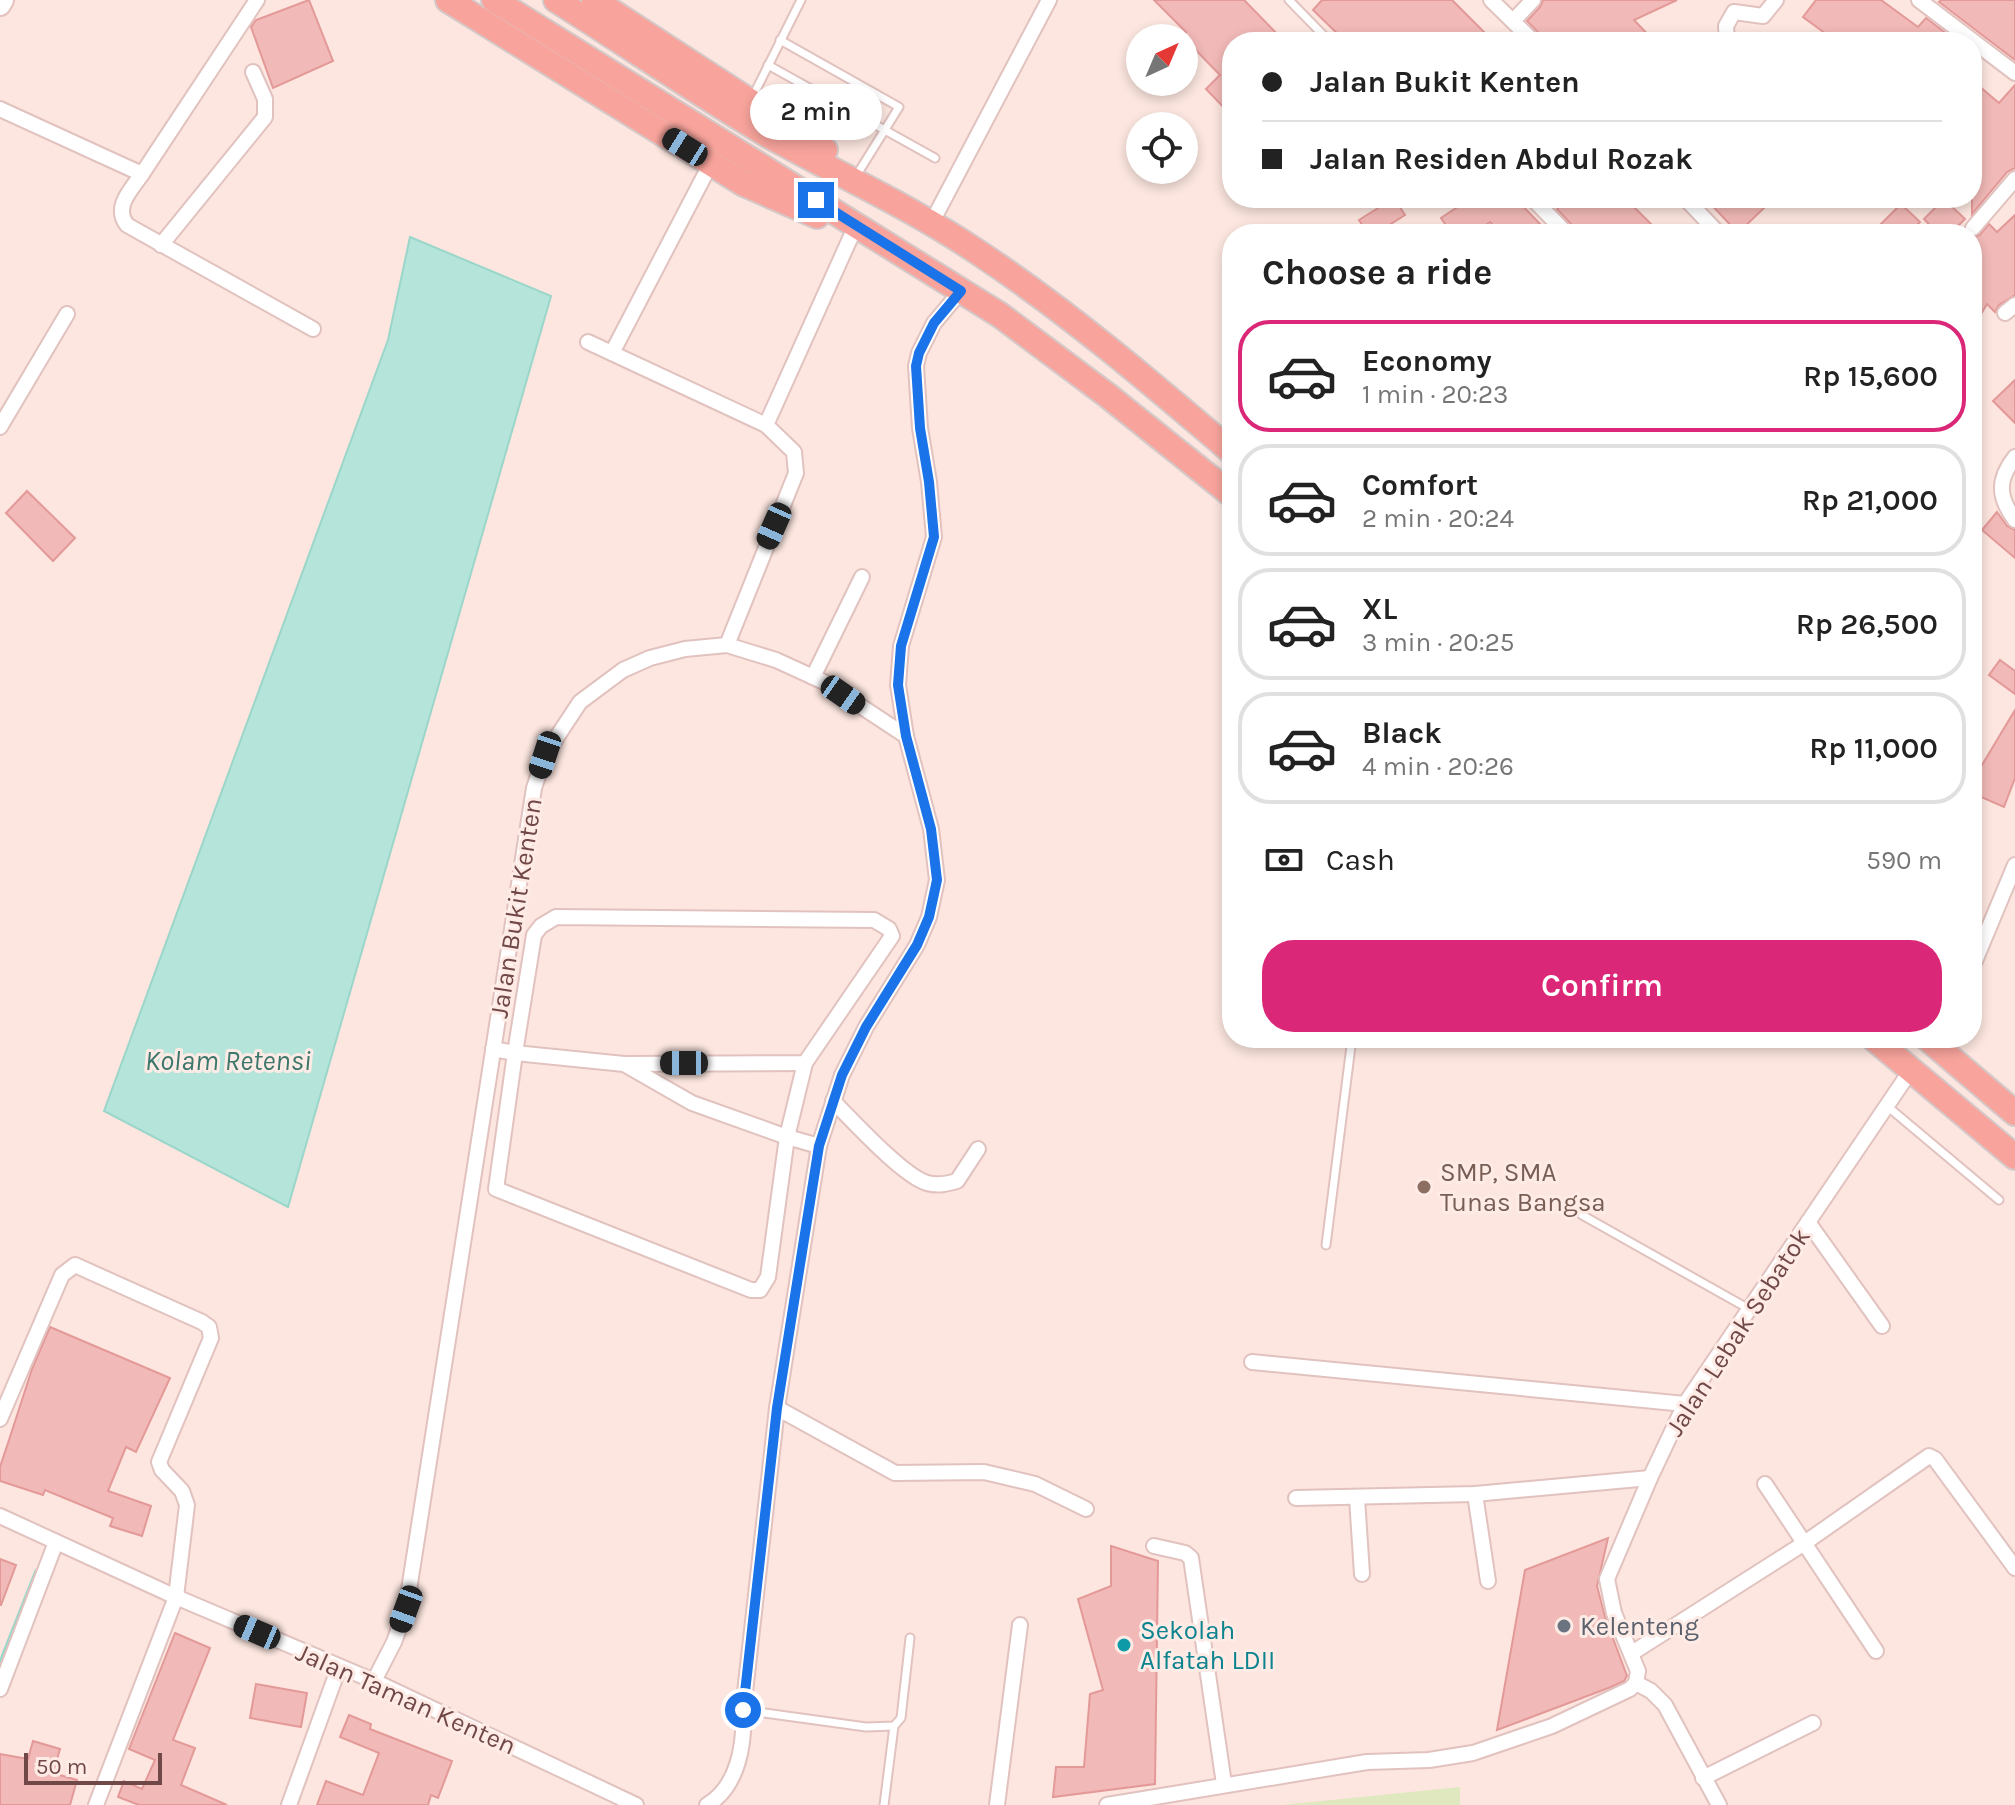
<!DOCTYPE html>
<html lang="en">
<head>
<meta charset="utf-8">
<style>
	:root { --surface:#fff; --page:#f6f6f6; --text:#222; --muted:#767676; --line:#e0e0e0; --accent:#db2777 }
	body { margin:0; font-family:Karla,sans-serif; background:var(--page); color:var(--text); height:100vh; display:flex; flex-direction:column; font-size:30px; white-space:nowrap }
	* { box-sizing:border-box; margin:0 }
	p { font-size:26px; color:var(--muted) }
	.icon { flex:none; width:44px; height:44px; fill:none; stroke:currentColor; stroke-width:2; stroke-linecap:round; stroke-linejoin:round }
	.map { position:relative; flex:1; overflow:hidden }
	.side { position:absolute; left:1222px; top:224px; width:760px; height:824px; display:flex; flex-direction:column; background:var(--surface); border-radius:32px; box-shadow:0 4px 12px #0003 }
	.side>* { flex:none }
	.banner { position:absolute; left:1222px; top:32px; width:760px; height:176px; border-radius:32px; box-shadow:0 4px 12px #0003; display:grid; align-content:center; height:176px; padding:0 40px; background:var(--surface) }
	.needle { width:52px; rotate:44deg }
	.controls { position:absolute; left:1126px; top:24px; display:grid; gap:16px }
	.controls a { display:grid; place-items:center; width:72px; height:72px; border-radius:50%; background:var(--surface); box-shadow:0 4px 12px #0003; font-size:40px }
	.scale { position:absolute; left:24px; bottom:20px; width:138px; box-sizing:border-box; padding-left:8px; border:4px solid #714848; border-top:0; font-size:22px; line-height:28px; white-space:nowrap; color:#714848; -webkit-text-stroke:6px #ffebe5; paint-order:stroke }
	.end { position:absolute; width:36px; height:36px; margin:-18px; border:10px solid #1a73e8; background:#fff; box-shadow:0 0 0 4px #fff }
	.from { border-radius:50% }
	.bubble { position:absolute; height:56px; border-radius:28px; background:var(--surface); box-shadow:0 4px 12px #0003; font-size:26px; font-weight:600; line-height:56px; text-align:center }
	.car { position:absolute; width:24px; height:48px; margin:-24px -12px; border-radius:10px; box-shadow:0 0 6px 2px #0007; background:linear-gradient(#222 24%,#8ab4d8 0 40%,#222 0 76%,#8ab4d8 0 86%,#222 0) }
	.banner b { display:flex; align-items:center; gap:28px; height:76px; font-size:30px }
	.banner b+b { border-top:2px solid var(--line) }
	.banner i { width:20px; height:20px; background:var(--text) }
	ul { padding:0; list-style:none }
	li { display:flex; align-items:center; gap:24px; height:112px; margin:0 16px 12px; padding:0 24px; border:4px solid var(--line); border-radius:32px }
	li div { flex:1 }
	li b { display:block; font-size:30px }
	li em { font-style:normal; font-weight:600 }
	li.on { border-color:var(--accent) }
	li>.icon { width:72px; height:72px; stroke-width:1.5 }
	h2 { padding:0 40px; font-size:36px; line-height:96px }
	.pay { display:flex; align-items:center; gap:20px; height:88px; padding:0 40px; font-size:30px }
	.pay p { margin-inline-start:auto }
	.button { display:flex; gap:16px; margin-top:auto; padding:16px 40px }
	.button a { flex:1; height:92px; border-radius:32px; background:var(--accent); color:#fff; font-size:32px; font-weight:600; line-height:92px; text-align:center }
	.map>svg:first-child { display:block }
	.green { fill:#dfe8be }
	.water { fill:#b5e4da; stroke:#9bd6ca; stroke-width:2 }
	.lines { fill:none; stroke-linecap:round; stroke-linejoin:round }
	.stream { stroke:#9bd6ca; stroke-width:6 }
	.building { fill:#f1b9b7; stroke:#e39998; stroke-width:2 }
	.service-casing { stroke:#e1c2bf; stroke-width:11 }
	.minor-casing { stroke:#e1c2bf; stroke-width:18 }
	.secondary-casing { stroke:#e6c0bc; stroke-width:24 }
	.trunk-casing { stroke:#d4c8c8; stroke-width:28 }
	.service { stroke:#fff; stroke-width:7 }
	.minor { stroke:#fff; stroke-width:14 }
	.secondary { stroke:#fff; stroke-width:20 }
	.trunk { stroke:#f8a49c; stroke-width:24 }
	.route { stroke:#1a73e8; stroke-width:10 }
	.education-dot { fill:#8d6e63; stroke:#ffebe5; stroke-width:3 }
	.worship-dot { fill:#6b7280; stroke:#ffebe5; stroke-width:3 }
	.culture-dot { fill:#0f9aa8; stroke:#ffebe5; stroke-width:3 }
	.labels { text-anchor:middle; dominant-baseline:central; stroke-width:6; stroke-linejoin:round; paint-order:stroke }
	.street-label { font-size:26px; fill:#714848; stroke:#ffebe5 }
	.education-label { font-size:26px; fill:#785e54; stroke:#ffebe5; text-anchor:start }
	.worship-label { font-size:26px; fill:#5b616d; stroke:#ffebe5; text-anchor:start }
	.culture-label { font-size:26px; fill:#0d838f; stroke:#ffebe5; text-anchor:start }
	.water-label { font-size:28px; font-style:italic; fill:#3c776c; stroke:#ffebe5 }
</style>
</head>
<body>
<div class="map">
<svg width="2015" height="1805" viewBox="0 0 2015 1805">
	<rect width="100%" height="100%" fill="#fce6df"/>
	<path class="green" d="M 1460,1787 L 1460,1805 L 1282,1805 Z"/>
	<path class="water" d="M 410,237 L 551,296 L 288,1207 L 104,1111 L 388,340 Z"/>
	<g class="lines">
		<path class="stream" d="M 0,1666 L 37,1572"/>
	</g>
	<g class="building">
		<path d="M 309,0 L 333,61 L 273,88 L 251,27 L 256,20 Z"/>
		<path d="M 1154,0 L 1244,0 L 1285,42 L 1232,42 L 1232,116 L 1206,89 L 1220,75 L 1182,36 L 1186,32 Z"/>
		<path d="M 1322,0 L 1452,0 L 1494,42 L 1346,42 L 1313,10 Z"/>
		<path d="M 1543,0 L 1677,0 L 1634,20 L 1655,42 L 1544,42 L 1541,35 L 1527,21 L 1540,7 Z"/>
		<path d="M 1816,0 L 1881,0 L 1918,27 L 1926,18 L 1944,32 L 1937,40 L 1939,42 L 1837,42 L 1803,17 Z"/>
		<path d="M 1941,0 L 2015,0 L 2015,60 L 1939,2 Z"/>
		<path d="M 1972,80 L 1999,103 L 2015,85 L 2015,168 L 2007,172 L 1972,214 Z"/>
		<path d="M 1394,198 L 1405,215 L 1375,234 L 1368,234 L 1359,220 Z"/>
		<path d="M 1471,198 L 1515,198 L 1542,226 L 1534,234 L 1502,234 L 1490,222 L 1473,234 L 1452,234 L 1441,218 Z"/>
		<path d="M 1554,198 L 1625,198 L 1661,234 L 1577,234 L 1574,227 L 1557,209 L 1561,205 Z"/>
		<path d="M 1705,198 L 1757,198 L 1765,207 L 1738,233 Z"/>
		<path d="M 1944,199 L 1965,219 L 1950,234 L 1938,234 L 1924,219 Z"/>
		<path d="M 1901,204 L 1920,222 L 1908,234 L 1871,234 Z"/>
		<path d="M 2015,215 L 2015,295 L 1999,305 L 1995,312 L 1987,304 L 1972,329 L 1972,238 L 1980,235 L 1989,224 L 1997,232 Z"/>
		<path d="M 2015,380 L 2015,423 L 1993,401 Z"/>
		<path d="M 27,491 L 75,538 L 53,561 L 6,513 Z"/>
		<path d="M 1997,512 L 2007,526 L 2015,530 L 2015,558 L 1982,530 Z"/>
		<path d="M 2000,660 L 2015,671 L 2015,694 L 1989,675 Z"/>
		<path d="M 2015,710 L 2015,778 L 2004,807 L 1972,793 L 1972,768 L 1979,770 Z"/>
		<path d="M 50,1327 L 170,1378 L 136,1452 L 126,1447 L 108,1491 L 151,1506 L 142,1536 L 110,1526 L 113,1518 L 45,1490 L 43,1495 L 0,1481 L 0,1467 L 10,1437 L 32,1369 Z"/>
		<path d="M 1608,1538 L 1597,1586 L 1605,1617 L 1627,1676 L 1624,1681 L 1611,1687 L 1497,1730 L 1525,1570 Z"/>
		<path d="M 1111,1546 L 1158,1561 L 1155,1784 L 1053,1797 L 1056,1767 L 1084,1767 L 1090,1694 L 1103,1690 L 1078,1599 L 1111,1586 Z"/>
		<path d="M 0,1559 L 16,1565 L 1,1605 L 0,1605 Z"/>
		<path d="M 175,1633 L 210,1648 L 173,1740 L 195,1748 L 181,1785 L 227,1805 L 139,1805 L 118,1797 L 124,1781 L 142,1789 L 155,1760 L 129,1749 Z"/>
		<path d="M 256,1684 L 307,1693 L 301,1727 L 250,1718 Z"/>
		<path d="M 349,1715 L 371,1724 L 370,1729 L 452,1761 L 438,1798 L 431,1795 L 428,1805 L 317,1805 L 326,1781 L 363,1795 L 379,1753 L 340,1737 Z"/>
		<path d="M 33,1741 L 60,1749 L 53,1773 L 77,1780 L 70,1805 L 0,1805 L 0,1754 L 28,1759 Z"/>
	</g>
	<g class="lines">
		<g class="service-casing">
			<g id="service">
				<path d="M 1289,0 L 1330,42"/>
				<path d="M 780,40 L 899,107 L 858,173"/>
				<path d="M 768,65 L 935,158"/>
				<path d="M 752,98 L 801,0"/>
				<path d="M 1887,1106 L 1999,1200"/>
				<path d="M 1582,1215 L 1749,1309"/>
				<path d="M 1326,1245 L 1352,1038"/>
				<path d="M 743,1710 L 866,1727 L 894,1726 L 901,1718 L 910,1638"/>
				<path d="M 884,1805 L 894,1726"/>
			</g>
		</g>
		<g class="minor-casing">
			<g id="minor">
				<path d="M 1491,0 L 1534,42"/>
				<path d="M 1919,0 L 2015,73"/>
				<path d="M 1513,21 L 1533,0"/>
				<path d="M 1727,42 L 1726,26 L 1734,12 L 1763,16 L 1776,0"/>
				<path d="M 0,109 L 142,174 C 131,190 113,207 127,225 L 313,329"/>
				<path d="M 142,174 L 257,0"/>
				<path d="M 1532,198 L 1567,234"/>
				<path d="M 1685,198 L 1719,234"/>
				<path d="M 932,222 L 1049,0"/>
				<path d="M 1973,228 L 2015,179"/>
				<path d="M 161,245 L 265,117 L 265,99 L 253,72"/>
				<path d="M 2005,313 L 2015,305"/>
				<path d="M 588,342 L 766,425 L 794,452 L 796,473 L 727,645"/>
				<path d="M 612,353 L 711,163"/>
				<path d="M 766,425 L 853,232"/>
				<path d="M 0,427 L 67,314"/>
				<path d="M 2015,457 C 1997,480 1998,497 2015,520"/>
				<path d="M 813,677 L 862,577"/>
				<path d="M 906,736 L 898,685 L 901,646 L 934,537 L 929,482 L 920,428 L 916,366 L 919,353 L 934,323 L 961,291"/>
				<path d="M 556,917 L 874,920 L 889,929 L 892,936 L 805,1063 L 624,1064 L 515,1053 L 534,935 L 541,926 Z"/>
				<path d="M 1972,968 L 2015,865"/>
				<path d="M 493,1049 L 515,1053 L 496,1189 L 751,1290 L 760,1290 L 768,1277 L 787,1137 L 805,1063"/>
				<path d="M 624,1064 L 692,1103 L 787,1137 L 819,1146"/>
				<path d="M 833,1101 C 852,1120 903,1176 927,1183 C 938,1186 947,1184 957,1181 L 978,1149"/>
				<path d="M 1808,1222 L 1882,1326"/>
				<path d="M 1252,1362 L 1685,1404"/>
				<path d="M 777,1408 L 895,1473 L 984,1472 L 1035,1484 L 1086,1509"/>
				<path d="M 0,1419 L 62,1275 L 75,1265 L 202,1322 L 209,1327 L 211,1338 L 159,1462 L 162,1470 L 182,1491 L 187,1505 L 176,1597 L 96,1805"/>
				<path d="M 1765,1484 L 1876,1651"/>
				<path d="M 1475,1494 L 1488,1581"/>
				<path d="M 1296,1498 L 1475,1494 L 1650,1478"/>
				<path d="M 1357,1498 L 1362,1574"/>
				<path d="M 0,1516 L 176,1597 L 374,1681 L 636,1805"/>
				<path d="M 1154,1546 L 1185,1553 L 1191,1558 L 1224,1784"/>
				<path d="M 1632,1653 L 1803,1544 L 1929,1456 L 1935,1459 L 2015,1568"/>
				<path d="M 374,1681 L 394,1642 L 406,1609 L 534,788 L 545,755 L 580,702 L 623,670 L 650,658 L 685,649 L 727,645 L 776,660 L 824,682 L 906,736 L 931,829 L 937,880 L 929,917 L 917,945 L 866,1027 L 842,1075 L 819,1146 L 777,1408 L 743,1710 C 745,1744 738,1787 707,1805"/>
				<path d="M 1636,1683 L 1651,1691 L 1665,1705 L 1719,1805"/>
				<path d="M 0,1689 L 56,1542"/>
				<path d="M 1703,1778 L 1813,1723"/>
				<path d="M 289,1805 L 339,1667"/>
				<path d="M 997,1805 L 1020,1625"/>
				<path d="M 1107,1805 L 1367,1762 L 1429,1760 L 1473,1753 L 1552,1726 L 1630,1689 L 1636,1683 L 1638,1671 L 1614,1613 L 1607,1579 L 1650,1478 L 1685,1404 L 1911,1070"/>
			</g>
		</g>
		<g class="secondary-casing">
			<path id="secondary" d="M 0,5 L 3,0"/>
		</g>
		<g class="trunk-casing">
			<g id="trunk">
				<path d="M 448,0 L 744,184 L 817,216"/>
				<path d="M 494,0 L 1000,315 L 1107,395 L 1232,495"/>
				<path d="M 556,0 C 626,44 695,92 766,134 C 837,174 911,207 979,253 C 1068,312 1150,382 1232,452"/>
				<path d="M 594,0 L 825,150"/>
				<path d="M 1873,1038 L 2015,1157"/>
				<path d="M 1927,1038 L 2015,1113"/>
			</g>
		</g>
		<use href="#service" class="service"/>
		<use href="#minor" class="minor"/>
		<use href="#secondary" class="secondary"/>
		<use href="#trunk" class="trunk"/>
	</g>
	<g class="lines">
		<path class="route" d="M 743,1710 L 777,1408 L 819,1146 L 842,1075 L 866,1027 L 917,945 L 929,917 L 937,880 L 931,829 L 906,736 L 898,685 L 901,646 L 934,537 L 929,482 L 920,428 L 916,366 L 919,353 L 934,323 L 961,291 L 816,200"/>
	</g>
	<circle class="education-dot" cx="1424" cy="1187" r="8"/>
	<circle class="worship-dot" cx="1564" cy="1626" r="8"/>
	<circle class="culture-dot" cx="1124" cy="1645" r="8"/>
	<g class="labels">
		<g class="street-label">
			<text transform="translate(516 908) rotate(-81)">Jalan Bukit Kenten</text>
			<text transform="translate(1738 1332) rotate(-57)">Jalan Lebak Sebatok</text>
			<text transform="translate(406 1699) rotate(24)">Jalan Taman Kenten</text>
		</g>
		<g class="education-label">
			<text x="1440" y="1172">SMP, SMA<tspan x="1440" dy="30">Tunas Bangsa</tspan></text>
		</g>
		<g class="worship-label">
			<text x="1580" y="1626">Kelenteng</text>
		</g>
		<g class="culture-label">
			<text x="1140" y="1630">Sekolah<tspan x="1140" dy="30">Alfatah LDII</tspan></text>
		</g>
		<g class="water-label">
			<text x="228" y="1060">Kolam Retensi</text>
		</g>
	</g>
</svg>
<div class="controls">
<a><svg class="needle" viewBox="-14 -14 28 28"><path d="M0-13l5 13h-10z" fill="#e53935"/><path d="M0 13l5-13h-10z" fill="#767676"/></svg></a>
<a><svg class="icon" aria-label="locate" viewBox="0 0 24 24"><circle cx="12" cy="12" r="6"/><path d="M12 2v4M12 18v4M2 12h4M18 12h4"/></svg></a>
</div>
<div class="scale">50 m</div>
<i class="end from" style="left:743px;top:1710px"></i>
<i class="end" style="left:816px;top:200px"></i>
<div class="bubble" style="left:750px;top:84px;width:132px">2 min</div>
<i class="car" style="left:685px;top:147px;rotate:302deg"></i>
<i class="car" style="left:774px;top:526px;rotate:204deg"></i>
<i class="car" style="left:843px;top:695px;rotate:125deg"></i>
<i class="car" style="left:545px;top:755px;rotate:198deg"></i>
<i class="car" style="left:684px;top:1063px;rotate:270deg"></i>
<i class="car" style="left:406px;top:1609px;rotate:200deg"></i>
<i class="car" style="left:257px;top:1632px;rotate:293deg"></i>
<div class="banner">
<b><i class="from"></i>Jalan Bukit Kenten</b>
<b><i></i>Jalan Residen Abdul Rozak</b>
</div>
<section class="side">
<h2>Choose a ride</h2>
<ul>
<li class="on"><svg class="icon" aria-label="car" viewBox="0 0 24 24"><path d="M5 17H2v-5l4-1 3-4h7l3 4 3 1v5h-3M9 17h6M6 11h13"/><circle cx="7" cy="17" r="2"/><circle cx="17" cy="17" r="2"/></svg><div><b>Economy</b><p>1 min · 20:23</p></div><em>Rp 15,600</em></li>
<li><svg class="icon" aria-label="car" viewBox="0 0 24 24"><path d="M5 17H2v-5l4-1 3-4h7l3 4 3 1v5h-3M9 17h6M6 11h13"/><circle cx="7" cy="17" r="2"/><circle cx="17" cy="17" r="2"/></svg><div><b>Comfort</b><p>2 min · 20:24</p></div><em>Rp 21,000</em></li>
<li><svg class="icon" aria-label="car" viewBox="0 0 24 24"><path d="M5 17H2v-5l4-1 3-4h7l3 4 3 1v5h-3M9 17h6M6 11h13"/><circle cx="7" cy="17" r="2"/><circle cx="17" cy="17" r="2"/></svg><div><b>XL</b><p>3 min · 20:25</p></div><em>Rp 26,500</em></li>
<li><svg class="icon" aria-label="car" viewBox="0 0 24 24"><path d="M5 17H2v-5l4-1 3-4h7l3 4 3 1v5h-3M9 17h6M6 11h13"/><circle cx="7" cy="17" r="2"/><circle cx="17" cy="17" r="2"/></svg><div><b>Black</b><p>4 min · 20:26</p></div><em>Rp 11,000</em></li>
</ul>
<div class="pay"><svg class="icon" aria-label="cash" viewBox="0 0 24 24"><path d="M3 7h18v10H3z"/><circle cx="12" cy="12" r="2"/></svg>Cash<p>590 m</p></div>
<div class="button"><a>Confirm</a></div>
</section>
</div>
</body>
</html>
